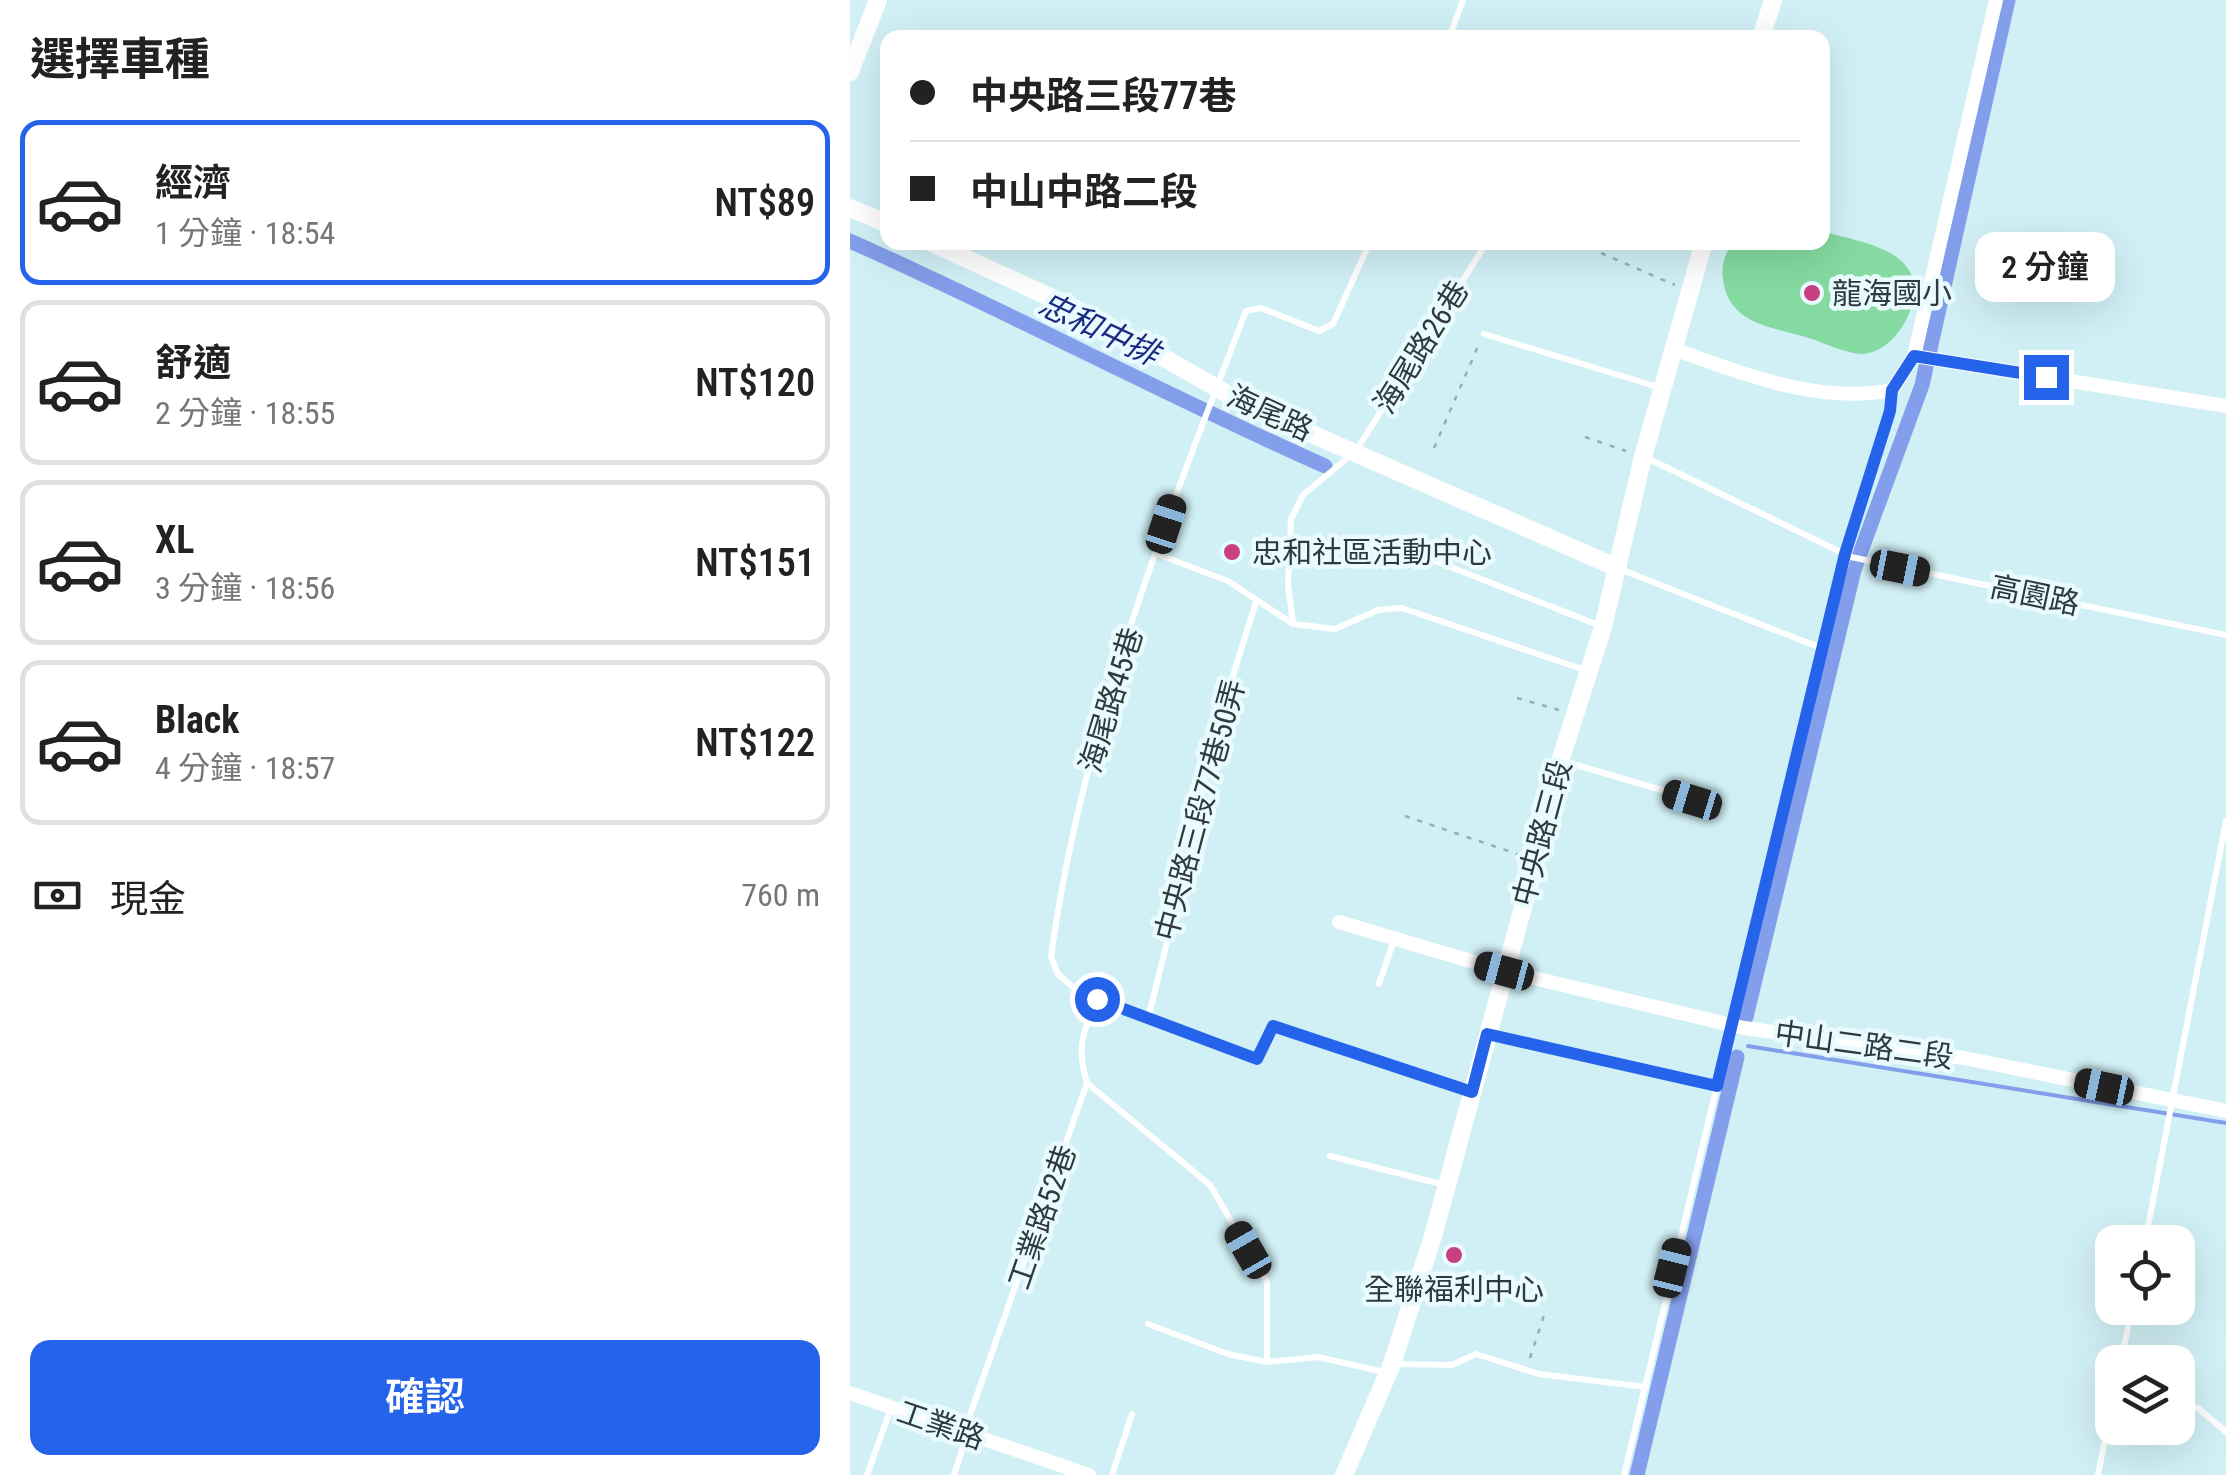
<!DOCTYPE html>
<html lang="zh-TW">
<head>
<meta charset="utf-8">
<style>
	:root { --surface:#fff; --page:#f6f6f6; --text:#222; --muted:#767676; --line:#e0e0e0; --accent:#2563eb }
	body { margin:0; font-family:"Roboto Condensed","Noto Sans TC",sans-serif; background:var(--page); color:var(--text); height:100vh; display:flex; flex-direction:column; font-size:38px; white-space:nowrap }
	* { box-sizing:border-box; margin:0 }
	p { font-size:32px; color:var(--muted) }
	.icon { flex:none; width:55px; height:55px; fill:none; stroke:currentColor; stroke-width:2; stroke-linecap:round; stroke-linejoin:round }
	.map { position:relative; flex:1; overflow:hidden }
	.side { display:flex; flex-direction:column; background:var(--surface); width:850px }
	.side>* { flex:none }
	.banner { position:absolute; left:30px; top:30px; width:950px; height:220px; border-radius:20px; box-shadow:0 10px 40px #0002; display:grid; align-content:center; height:220px; padding:0 30px; background:var(--surface) }
	.fabs { position:absolute; left:1245px; top:1225px; display:grid; gap:20px }
	.fabs a { display:grid; place-items:center; width:100px; height:100px; border-radius:20px; background:var(--surface); box-shadow:0 10px 40px #0002; font-size:50px }
	.end { position:absolute; width:45px; height:45px; margin:-22px; border:12px solid #2563eb; background:#fff; box-shadow:0 0 0 5px #fff }
	.from { border-radius:50% }
	.bubble { position:absolute; height:70px; border-radius:20px; background:var(--surface); box-shadow:0 10px 40px #0002; font-size:32px; font-weight:600; line-height:70px; text-align:center }
	.car { position:absolute; width:30px; height:60px; margin:-30px -15px; border-radius:12px; box-shadow:0 0 8px 2px #0007; background:linear-gradient(#222 24%,#8ab4d8 0 40%,#222 0 76%,#8ab4d8 0 86%,#222 0) }
	.banner b { display:flex; align-items:center; gap:35px; height:95px; font-size:38px }
	.banner b+b { border-top:2px solid var(--line) }
	.banner i { width:25px; height:25px; background:var(--text) }
	ul { padding:0; list-style:none }
	li { display:flex; align-items:center; gap:30px; height:165px; margin:0 20px 15px; padding:0 10px; border:5px solid var(--line); border-radius:20px }
	li div { flex:1 }
	li b { display:block; font-size:38px }
	li em { font-style:normal; font-weight:600 }
	li.current { border-color:var(--accent) }
	li>.icon { width:90px; height:90px; stroke-width:1.5 }
	h2 { padding:0 30px; font-size:45px; line-height:120px }
	.pay { display:flex; align-items:center; gap:25px; height:110px; padding:0 30px; font-size:38px }
	.pay p { margin-inline-start:auto }
	.button { display:flex; gap:20px; margin-top:auto; padding:20px 30px }
	.button a { flex:1; height:115px; border-radius:20px; background:var(--accent); color:#fff; font-size:40px; font-weight:600; line-height:115px; text-align:center }
	main { display:flex; flex:1; min-height:0 }
	.map>svg:first-child { display:block }
	.pitch { fill:#85daa1 }
	.lines { fill:none; stroke-linecap:round; stroke-linejoin:round }
	.stream { stroke:#839eeb; stroke-width:4 }
	.canal { stroke:#839eeb; stroke-width:15 }
	.path { stroke:#96aeb3; stroke-width:2.5; stroke-dasharray:5 8; stroke-linecap:butt }
	.service { stroke:#fff; stroke-width:6 }
	.minor { stroke:#fff; stroke-width:14 }
	.tertiary { stroke:#fff; stroke-width:18 }
	.route { stroke:#2563eb; stroke-width:12 }
	.poi-dot { fill:#c74182; stroke:#e9fbfe; stroke-width:4 }
	.labels { text-anchor:middle; dominant-baseline:central; stroke-width:9; stroke-linejoin:round; paint-order:stroke }
	.poi-label { font-size:30px; fill:#2e3a3d; stroke:#e9fbfe; text-anchor:start }
	.street-label { font-size:30px; fill:#2e3a3d; stroke:#e9fbfe }
	.water-label { font-size:32px; font-style:italic; fill:#1a2b82; stroke:#e9fbfe }
</style>
</head>
<body>
<main>
<section class="side">
<h2>選擇車種</h2>
<ul>
<li class="current"><svg class="icon" aria-label="car" viewBox="0 0 24 24"><path d="M5 17H2v-5l4-1 3-4h7l3 4 3 1v5h-3M9 17h6M6 11h13"/><circle cx="7" cy="17" r="2"/><circle cx="17" cy="17" r="2"/></svg><div><b>經濟</b><p>1 分鐘 · 18:54</p></div><em>NT$89</em></li>
<li><svg class="icon" aria-label="car" viewBox="0 0 24 24"><path d="M5 17H2v-5l4-1 3-4h7l3 4 3 1v5h-3M9 17h6M6 11h13"/><circle cx="7" cy="17" r="2"/><circle cx="17" cy="17" r="2"/></svg><div><b>舒適</b><p>2 分鐘 · 18:55</p></div><em>NT$120</em></li>
<li><svg class="icon" aria-label="car" viewBox="0 0 24 24"><path d="M5 17H2v-5l4-1 3-4h7l3 4 3 1v5h-3M9 17h6M6 11h13"/><circle cx="7" cy="17" r="2"/><circle cx="17" cy="17" r="2"/></svg><div><b>XL</b><p>3 分鐘 · 18:56</p></div><em>NT$151</em></li>
<li><svg class="icon" aria-label="car" viewBox="0 0 24 24"><path d="M5 17H2v-5l4-1 3-4h7l3 4 3 1v5h-3M9 17h6M6 11h13"/><circle cx="7" cy="17" r="2"/><circle cx="17" cy="17" r="2"/></svg><div><b>Black</b><p>4 分鐘 · 18:57</p></div><em>NT$122</em></li>
</ul>
<div class="pay"><svg class="icon" aria-label="cash" viewBox="0 0 24 24"><path d="M3 7h18v10H3z"/><circle cx="12" cy="12" r="2"/></svg>現金<p>760 m</p></div>
<div class="button"><a>確認</a></div>
</section>
<div class="map">
<svg width="1376" height="1475" viewBox="0 0 1376 1475">
	<rect width="100%" height="100%" fill="#d1f0f6"/>
	<path class="pitch" d="M 973,231 C 1000,240 1038,244 1056,266 C 1080,294 1046,355 1011,354 C 995,353 974,343 959,338 C 922,327 877,324 873,278 C 871,265 875,253 883,243 L 972,242 Z"/>
	<g class="lines">
		<path class="stream" d="M 898,1046 L 1376,1123"/>
		<g class="canal">
			<path d="M 0,241 C 160,312 314,395 475,466"/>
			<path d="M 896,1017 L 1004,570 L 1072,385 L 1158,0"/>
			<path d="M 787,1475 L 887,1057"/>
		</g>
		<g class="path">
			<path d="M 751,253 L 825,285"/>
			<path d="M 735,437 L 776,451"/>
			<path d="M 584,448 L 629,344"/>
			<path d="M 667,698 L 709,710"/>
			<path d="M 555,816 L 670,855"/>
			<path d="M 680,1358 L 695,1312"/>
		</g>
		<g class="service">
			<path d="M 599,38 L 613,0"/>
			<path d="M 520,242 L 483,324 L 469,331 L 411,308 L 396,311 C 316,519 231,734 201,957 L 208,974 L 224,988 L 407,1059 L 423,1025 L 620,1091"/>
			<path d="M 634,334 L 808,387"/>
			<path d="M 795,457 L 1001,557 L 1376,635"/>
			<path d="M 307,554 L 378,581 L 443,624 L 485,629 L 528,610 L 552,608 L 738,671"/>
			<path d="M 585,561 L 751,626"/>
			<path d="M 772,570 L 971,648"/>
			<path d="M 443,623 L 438,585 L 441,519 L 453,495 L 506,451 L 637,242"/>
			<path d="M 713,761 L 842,799"/>
			<path d="M 529,984 L 544,940"/>
			<path d="M 298,1019 L 349,812 L 355,765 L 406,602"/>
			<path d="M 638,1034 L 867,1085"/>
			<path d="M 237,1083 L 360,1185 L 417,1282 L 417,1362"/>
			<path d="M 480,1156 L 595,1185"/>
			<path d="M 1295,1242 L 1376,821"/>
			<path d="M 298,1324 L 378,1354 L 417,1362 L 468,1357 L 534,1372"/>
			<path d="M 1271,1362 L 1282,1308"/>
			<path d="M 544,1364 L 602,1365 L 626,1354 L 689,1374 L 796,1387"/>
			<path d="M 1328,1404 L 1348,1408 L 1376,1432"/>
			<path d="M 114,1432 L 237,1083 C 226,1048 233,1031 247,999"/>
			<path d="M 17,1475 L 41,1408"/>
			<path d="M 104,1475 L 117,1435"/>
			<path d="M 262,1475 L 282,1414"/>
			<path d="M 774,1475 L 969,658 L 1040,411 L 1042,390"/>
			<path d="M 1248,1475 L 1262,1402"/>
		</g>
		<g class="minor">
			<path d="M 823,349 C 893,373 967,405 1042,390 L 1064,356 L 1376,406"/>
			<path d="M 1064,356 L 1146,0"/>
			<path d="M 489,922 L 654,971 L 894,1028 L 1114,1058 L 1376,1111"/>
			<path d="M 0,1393 L 239,1475"/>
		</g>
		<g class="tertiary">
			<path d="M 911,38 L 923,0"/>
			<path d="M 0,72 L 28,0"/>
			<path d="M 0,208 L 38,224"/>
			<path d="M 80,242 L 241,316 L 400,407 L 768,568"/>
			<path d="M 494,1475 L 542,1364 L 583,1236 L 686,860 L 696,805 L 753,627 L 793,457 L 854,242"/>
		</g>
	</g>
	<g class="lines">
		<path class="route" d="M 247,999 L 407,1059 L 423,1026 L 622,1092 L 637,1034 L 867,1086 L 995,554 L 1040,411 L 1042,390 L 1064,356 L 1196,377"/>
	</g>
	<g class="poi-dot">
		<circle cx="962" cy="293" r="10"/>
		<circle cx="382" cy="552" r="10"/>
		<circle cx="604" cy="1255" r="10"/>
	</g>
	<g class="labels">
		<g class="poi-label">
			<text x="982" y="293">龍海國小</text>
			<text x="402" y="552">忠和社區活動中心</text>
			<text x="604" y="1289" text-anchor="middle">全聯福利中心</text>
		</g>
		<g class="street-label">
			<text transform="translate(571 347) rotate(-58)">海尾路26巷</text>
			<text transform="translate(420 413) rotate(25)">海尾路</text>
			<text transform="translate(1185 595) rotate(12)">高園路</text>
			<text transform="translate(261 700) rotate(-73)">海尾路45巷</text>
			<text transform="translate(350 810) rotate(-75)">中央路三段77巷50弄</text>
			<text transform="translate(692 833) rotate(-75)">中央路三段</text>
			<text transform="translate(1014 1045) rotate(8)">中山二路二段</text>
			<text transform="translate(192 1217) rotate(-71)">工業路52巷</text>
			<text transform="translate(91 1425) rotate(19)">工業路</text>
		</g>
		<g class="water-label">
			<text transform="translate(249 329) rotate(25)">忠和中排</text>
		</g>
	</g>
</svg>
<div class="fabs">
<a><svg class="icon" aria-label="locate" viewBox="0 0 24 24"><circle cx="12" cy="12" r="6"/><path d="M12 2v4M12 18v4M2 12h4M18 12h4"/></svg></a>
<a><svg class="icon" aria-label="layers" viewBox="0 0 24 24"><path d="M12 4l9 5-9 5-9-5zM3 14l9 5 9-5"/></svg></a>
</div>
<i class="end from" style="left:247px;top:999px"></i>
<i class="end" style="left:1196px;top:377px"></i>
<div class="bubble" style="left:1125px;top:232px;width:140px">2 分鐘</div>
<i class="car" style="left:316px;top:524px;rotate:18deg"></i>
<i class="car" style="left:1050px;top:568px;rotate:101deg"></i>
<i class="car" style="left:842px;top:800px;rotate:287deg"></i>
<i class="car" style="left:654px;top:971px;rotate:285deg"></i>
<i class="car" style="left:1254px;top:1087px;rotate:282deg"></i>
<i class="car" style="left:398px;top:1250px;rotate:330deg"></i>
<i class="car" style="left:822px;top:1268px;rotate:14deg"></i>
<div class="banner">
<b><i class="from"></i>中央路三段77巷</b>
<b><i></i>中山中路二段</b>
</div>
</div>
</main>
</body>
</html>
